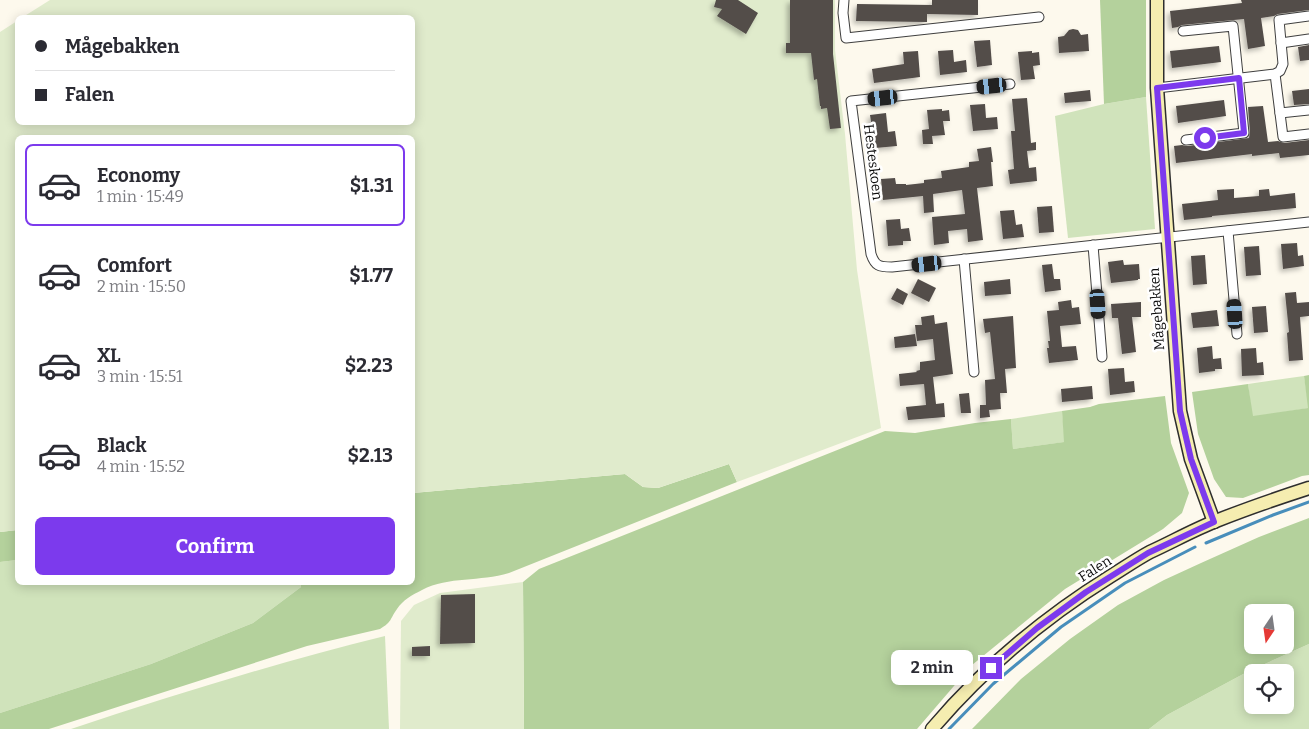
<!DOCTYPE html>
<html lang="en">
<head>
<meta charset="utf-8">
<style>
	:root { --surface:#fff; --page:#f7f7f7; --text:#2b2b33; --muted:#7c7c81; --line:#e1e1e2; --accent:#7c3aed }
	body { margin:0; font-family:Bitter,serif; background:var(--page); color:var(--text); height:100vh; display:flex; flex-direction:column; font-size:19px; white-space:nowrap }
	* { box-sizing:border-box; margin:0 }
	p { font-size:16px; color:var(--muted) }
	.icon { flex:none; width:28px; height:28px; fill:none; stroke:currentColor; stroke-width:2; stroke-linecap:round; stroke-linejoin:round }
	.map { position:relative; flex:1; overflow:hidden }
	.side { position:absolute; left:15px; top:135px; width:400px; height:450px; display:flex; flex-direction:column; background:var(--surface); border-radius:8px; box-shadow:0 2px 12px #0003 }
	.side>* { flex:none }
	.hud { position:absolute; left:15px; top:15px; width:400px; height:110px; border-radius:8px; box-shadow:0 2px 12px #0003; display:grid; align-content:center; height:110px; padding:0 20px; background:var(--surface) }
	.needle { width:32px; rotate:193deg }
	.controls { position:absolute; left:1244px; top:604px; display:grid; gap:10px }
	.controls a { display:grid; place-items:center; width:50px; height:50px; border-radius:8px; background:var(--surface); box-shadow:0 2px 12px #0003; font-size:25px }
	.end { position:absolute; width:22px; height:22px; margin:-11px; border:6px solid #7c3aed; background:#fff; box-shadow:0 0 0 2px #fff }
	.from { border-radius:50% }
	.bubble { position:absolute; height:35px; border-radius:8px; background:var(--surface); box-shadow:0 2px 12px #0003; font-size:16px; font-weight:700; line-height:35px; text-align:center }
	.car { position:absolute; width:15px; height:30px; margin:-15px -8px; border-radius:6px; box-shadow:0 0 4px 1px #0007; background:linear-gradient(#222 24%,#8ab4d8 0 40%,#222 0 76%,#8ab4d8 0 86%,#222 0) }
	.hud b { display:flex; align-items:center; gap:18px; height:48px; font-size:19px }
	.hud b+b { border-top:1px solid var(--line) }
	.hud i { width:12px; height:12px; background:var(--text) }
	ul { padding:9px 0 0; list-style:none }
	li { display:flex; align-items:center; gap:15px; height:82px; margin:0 10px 8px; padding:0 10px; border:2px solid transparent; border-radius:8px }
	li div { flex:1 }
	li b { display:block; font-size:19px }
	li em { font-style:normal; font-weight:700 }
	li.active { border-color:var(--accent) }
	li>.icon { width:45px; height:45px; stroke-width:1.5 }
	.action { display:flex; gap:10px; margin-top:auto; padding:10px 20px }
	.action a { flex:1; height:58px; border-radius:8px; background:var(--accent); color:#fff; font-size:20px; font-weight:700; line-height:58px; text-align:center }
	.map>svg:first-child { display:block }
	.green { fill:#d0e3bb; fill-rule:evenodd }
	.forest { fill:#b4d19c; fill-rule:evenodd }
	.pitch { fill:#e0ebcc }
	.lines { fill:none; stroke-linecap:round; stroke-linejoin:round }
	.stream { stroke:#488ebb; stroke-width:3 }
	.building { fill:#534d4a; filter:url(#shadow) }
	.street-casing { stroke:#3f3f3f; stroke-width:11 }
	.secondary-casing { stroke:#2e2e2e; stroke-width:15 }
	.street { stroke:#fff; stroke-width:9 }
	.secondary { stroke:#f5edb0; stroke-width:12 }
	.route { stroke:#7c3aed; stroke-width:6 }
	.labels { text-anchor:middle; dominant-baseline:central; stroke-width:5; stroke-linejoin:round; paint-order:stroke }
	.street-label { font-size:14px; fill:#0c0c0c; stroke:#fff }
</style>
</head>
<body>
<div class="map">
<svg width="1309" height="729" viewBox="0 0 1309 729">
	<defs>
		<filter id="shadow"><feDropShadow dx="-3" dy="3" stdDeviation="2.5" flood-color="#0004"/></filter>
	</defs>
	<rect width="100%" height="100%" fill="#fdf9ed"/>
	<g class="green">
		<path d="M 1146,97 L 1155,229 L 1068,238 L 1055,116 L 1104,104 Z"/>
		<path d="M 1304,376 L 1309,408 L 1252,417 L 1248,384 Z"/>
		<path d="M 1062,411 L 1065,442 L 1013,449 L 1011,419 Z"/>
		<path d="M 17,560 L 18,582 L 301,582 L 301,587 L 253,623 L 151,664 L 0,713 L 0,562 Z"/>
		<path d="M 385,636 L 389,729 L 71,729 C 174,695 279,662 385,636 Z"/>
		<path d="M 1309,644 L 1309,729 L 1149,729 L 1167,715 L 1247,672 ZM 1252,672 L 1285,672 L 1285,705 L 1252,705 Z"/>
	</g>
	<g class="forest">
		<path d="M 1100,0 L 1146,0 L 1146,97 L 1104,104 Z"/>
		<path d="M 1309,375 L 1309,475 L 1302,476 L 1243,498 L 1226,497 L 1214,479 L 1198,434 L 1192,392 L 1248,384 L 1253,416 L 1308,408 L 1304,376 Z"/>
		<path d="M 1165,396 L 1171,443 L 1189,493 L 1182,513 L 1163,529 L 1065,589 L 972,665 L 917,729 L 524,729 L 523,582 L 539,569 L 885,431 L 915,433 L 975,423 L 1011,419 L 1013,449 L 1064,442 L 1062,411 L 1090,407 L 1099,404 Z"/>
		<path d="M 729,464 L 737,482 L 509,573 C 480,582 449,576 422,590 C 412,595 403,600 397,609 C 389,620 393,621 380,629 L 307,646 L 49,729 L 0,729 L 0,713 L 151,664 L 253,623 L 301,587 L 301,583 L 412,582 L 413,493 L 625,474 L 643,487 L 658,488 Z"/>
		<path d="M 1309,518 L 1309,644 L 1247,672 L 1167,715 L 1149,729 L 972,729 L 1021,679 L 1070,639 L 1118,605 L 1164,580 L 1201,563 L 1259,537 ZM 1285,612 L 1285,645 L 1252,645 L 1252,612 Z"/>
		<path d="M 17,530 L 17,560 L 0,562 L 0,532 Z"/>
	</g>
	<g class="pitch">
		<path d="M 50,0 L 835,0 L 835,50 L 845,134 L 857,270 L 881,428 L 737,482 L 729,464 L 658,488 L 643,487 L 625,474 L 413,493 L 412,138 L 18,138 L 18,530 L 0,532 L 0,32 L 17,21 L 18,122 L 412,122 L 412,18 L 23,17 Z"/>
		<path d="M 523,582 L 524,729 L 400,729 L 401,621 L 414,605 L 440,593 Z"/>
	</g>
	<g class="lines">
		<g class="stream">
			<path d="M 1206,543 L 1273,515 L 1309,502"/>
			<path d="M 949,729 L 993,684 L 1061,627 L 1125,583 L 1195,547"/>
		</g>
	</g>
	<g class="building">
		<path d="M 716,0 L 738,0 L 758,13 L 746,34 L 717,16 L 722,9 L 714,7 Z"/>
		<path d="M 790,0 L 833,0 L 833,54 L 841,128 L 830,129 L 827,108 L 821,109 L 821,106 L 820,106 L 817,79 L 814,80 L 811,53 L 786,53 L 786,43 L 790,43 Z"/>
		<path d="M 932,0 L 978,0 L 978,15 L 927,14 L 927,22 L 856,21 L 857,4 L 932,5 Z"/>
		<path d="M 1241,0 L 1309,0 L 1309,10 L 1278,14 L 1274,16 L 1261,18 L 1265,46 L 1248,49 L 1244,19 L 1182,25 L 1178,27 L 1172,28 L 1170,11 L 1242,3 Z"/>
		<path d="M 1073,29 L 1078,30 L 1081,35 L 1088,34 L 1089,51 L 1059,53 L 1058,37 L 1064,36 L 1069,30 Z"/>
		<path d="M 990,40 L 992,65 L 977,67 L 974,41 Z"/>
		<path d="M 1309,45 L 1309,60 L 1300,61 L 1298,47 Z"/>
		<path d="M 1219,46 L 1221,62 L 1172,68 L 1170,51 Z"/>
		<path d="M 953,50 L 954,62 L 966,60 L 967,72 L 940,75 L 938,51 Z"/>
		<path d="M 918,51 L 920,77 L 874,83 L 872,69 L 904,64 L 903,52 Z"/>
		<path d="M 1032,51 L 1032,53 L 1039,52 L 1040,65 L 1033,66 L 1035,79 L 1021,80 L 1018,52 Z"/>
		<path d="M 1309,89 L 1309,104 L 1294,105 L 1292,91 Z"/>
		<path d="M 1090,90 L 1091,101 L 1065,103 L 1064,93 Z"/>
		<path d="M 1027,98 L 1031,143 L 1036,142 L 1036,150 L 1027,151 L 1029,168 L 1036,167 L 1037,181 L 1010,184 L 1008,170 L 1014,169 L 1011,131 L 1015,131 L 1012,99 Z"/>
		<path d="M 1224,100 L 1226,116 L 1178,123 L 1176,106 Z"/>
		<path d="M 985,104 L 986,118 L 997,117 L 998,129 L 973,131 L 970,105 Z"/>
		<path d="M 1263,106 L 1268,142 L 1278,141 L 1284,143 L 1309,140 L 1309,155 L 1280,158 L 1279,153 L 1252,156 L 1252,154 L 1176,163 L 1174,146 L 1182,145 L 1187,146 L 1249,138 L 1250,132 L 1248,107 Z"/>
		<path d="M 942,109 L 942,111 L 949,110 L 950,121 L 943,121 L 945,135 L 932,136 L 933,144 L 923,144 L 922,130 L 929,129 L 927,110 Z"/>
		<path d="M 886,113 L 888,132 L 895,131 L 897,146 L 875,148 L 870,115 Z"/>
		<path d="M 991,147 L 993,162 L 991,162 L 993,186 L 977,188 L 983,240 L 968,242 L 967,229 L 948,231 L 949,243 L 934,245 L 932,217 L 965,214 L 962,190 L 933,194 L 934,212 L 924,213 L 923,196 L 883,200 L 881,179 L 895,178 L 896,184 L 906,184 L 906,185 L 924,183 L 924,180 L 942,178 L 941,171 L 969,167 L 969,162 L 979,161 L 977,149 Z"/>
		<path d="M 1234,189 L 1234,198 L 1259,196 L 1259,190 L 1269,189 L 1270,196 L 1295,193 L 1296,208 L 1212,216 L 1212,217 L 1184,220 L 1182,204 L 1218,200 L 1217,190 Z"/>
		<path d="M 1052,206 L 1054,232 L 1039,233 L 1037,207 Z"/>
		<path d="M 1014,210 L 1016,225 L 1022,224 L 1024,237 L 1003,239 L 1000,211 Z"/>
		<path d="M 900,219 L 901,229 L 909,228 L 911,241 L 903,241 L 903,245 L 888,246 L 886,220 Z"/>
		<path d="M 1297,243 L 1298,256 L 1303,255 L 1304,266 L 1283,269 L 1281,244 Z"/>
		<path d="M 1259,246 L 1261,275 L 1246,276 L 1244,247 Z"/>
		<path d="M 1205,255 L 1207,284 L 1193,285 L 1191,256 Z"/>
		<path d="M 1123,260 L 1124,265 L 1139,264 L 1140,279 L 1138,279 L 1138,280 L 1111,283 L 1108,262 Z"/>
		<path d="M 1052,264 L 1054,279 L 1060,279 L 1061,290 L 1045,292 L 1042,265 Z"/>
		<path d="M 918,279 L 936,288 L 929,302 L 911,293 Z"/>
		<path d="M 1010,279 L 1011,294 L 985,296 L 984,282 Z"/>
		<path d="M 897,288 L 908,294 L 903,305 L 891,299 Z"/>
		<path d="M 1296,292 L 1297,303 L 1309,302 L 1309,316 L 1300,317 L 1303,360 L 1289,361 L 1287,333 L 1289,332 L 1285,293 Z"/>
		<path d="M 1071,300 L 1072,308 L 1079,307 L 1081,324 L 1060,326 L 1062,347 L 1076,346 L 1078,360 L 1049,363 L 1047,348 L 1049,348 L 1048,341 L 1050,341 L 1047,311 L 1059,310 L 1058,302 Z"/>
		<path d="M 1141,302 L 1141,317 L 1132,317 L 1136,352 L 1122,354 L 1118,318 L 1112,318 L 1111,304 Z"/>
		<path d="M 1266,306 L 1268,332 L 1254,333 L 1252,307 Z"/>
		<path d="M 1217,310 L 1219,326 L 1193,328 L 1191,313 Z"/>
		<path d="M 934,315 L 935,324 L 947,322 L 950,349 L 953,374 L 933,377 L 936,404 L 944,403 L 945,417 L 908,420 L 906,407 L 926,405 L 924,384 L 900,386 L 899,374 L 917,372 L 916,371 L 920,370 L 920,362 L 935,360 L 933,339 L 917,341 L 915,325 L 922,325 L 921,317 Z"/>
		<path d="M 1013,316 L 1016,368 L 1005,369 L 1007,393 L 1000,393 L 1001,409 L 989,410 L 990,417 L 980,418 L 980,405 L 986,405 L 985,380 L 995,379 L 990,332 L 985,333 L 983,319 Z"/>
		<path d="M 915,334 L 917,346 L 895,348 L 894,337 Z"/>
		<path d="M 1212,346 L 1213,359 L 1221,358 L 1222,369 L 1215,369 L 1215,371 L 1199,373 L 1197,348 Z"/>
		<path d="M 1256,348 L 1257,363 L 1263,362 L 1264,375 L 1242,376 L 1241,349 Z"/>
		<path d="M 1124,368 L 1125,382 L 1134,381 L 1135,392 L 1110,395 L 1108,369 Z"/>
		<path d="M 1092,386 L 1093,399 L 1062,402 L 1061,389 Z"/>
		<path d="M 969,393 L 971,413 L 961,413 L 959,394 Z"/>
		<path d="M 475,594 L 475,643 L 440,644 L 441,595 Z"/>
		<path d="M 430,646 L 430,656 L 412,656 L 412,647 Z"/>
	</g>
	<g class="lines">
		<g class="street-casing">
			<g id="street">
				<path d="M 844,0 L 843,13 L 846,38 L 1039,17"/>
				<path d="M 1183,31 L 1233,26 L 1244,133 L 1186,140"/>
				<path d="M 1281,43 L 1309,39"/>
				<path d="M 1275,74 L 1283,137 L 1309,134"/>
				<path d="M 1010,84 L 851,101 L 871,254 C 875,266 879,267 892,267 L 1309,222"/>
				<path d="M 1157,88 L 1275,74 L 1280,71 L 1283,64 L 1279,20 L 1309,16"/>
				<path d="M 1280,113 L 1309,110"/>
				<path d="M 1228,231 L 1237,334"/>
				<path d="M 1093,245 L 1102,357"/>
				<path d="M 964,259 L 974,372"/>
			</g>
		</g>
		<g class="secondary-casing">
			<g id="secondary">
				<path d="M 1157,0 L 1157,88 L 1180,411 L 1191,459 L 1214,522"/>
				<path d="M 932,729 C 983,669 1045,617 1111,576 C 1124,568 1137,559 1150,552 C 1172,542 1193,530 1216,521 C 1246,509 1278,498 1309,488"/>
			</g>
		</g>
		<use href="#street" class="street"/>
		<use href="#secondary" class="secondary"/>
	</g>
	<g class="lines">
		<path class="route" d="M 991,668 L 1037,628 L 1086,592 L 1148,553 L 1214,522 L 1191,459 L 1180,411 L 1157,88 L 1239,78 L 1244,133 L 1205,138"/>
	</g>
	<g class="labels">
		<g class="street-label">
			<text transform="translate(873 162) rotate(83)">Hesteskoen</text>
			<text transform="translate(1157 309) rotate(-94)">Mågebakken</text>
			<text transform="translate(1095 569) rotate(-32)">Falen</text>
		</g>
	</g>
</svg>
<div class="controls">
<a><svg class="needle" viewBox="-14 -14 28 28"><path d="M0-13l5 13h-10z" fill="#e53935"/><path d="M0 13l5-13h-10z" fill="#7c7c81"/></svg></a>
<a><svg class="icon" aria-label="locate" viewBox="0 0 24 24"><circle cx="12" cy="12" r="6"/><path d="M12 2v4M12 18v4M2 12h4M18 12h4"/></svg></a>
</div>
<i class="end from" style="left:1205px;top:138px"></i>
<i class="end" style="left:991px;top:668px"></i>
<div class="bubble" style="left:891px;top:650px;width:82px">2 min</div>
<i class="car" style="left:992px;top:86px;rotate:264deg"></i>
<i class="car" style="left:883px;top:98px;rotate:264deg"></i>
<i class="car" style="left:927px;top:264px;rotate:264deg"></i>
<i class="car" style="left:1098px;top:304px;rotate:176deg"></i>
<i class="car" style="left:1235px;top:314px;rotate:356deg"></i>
<div class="hud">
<b><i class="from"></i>Mågebakken</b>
<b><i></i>Falen</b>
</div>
<section class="side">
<ul>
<li class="active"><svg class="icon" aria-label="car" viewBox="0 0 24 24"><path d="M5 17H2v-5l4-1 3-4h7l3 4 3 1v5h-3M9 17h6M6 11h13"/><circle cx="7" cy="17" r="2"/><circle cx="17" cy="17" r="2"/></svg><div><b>Economy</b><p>1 min · 15:49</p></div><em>$1.31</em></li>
<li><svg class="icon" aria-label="car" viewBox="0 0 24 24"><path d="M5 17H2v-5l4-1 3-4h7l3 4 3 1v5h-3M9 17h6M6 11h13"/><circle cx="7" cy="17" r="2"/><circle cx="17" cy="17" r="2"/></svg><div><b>Comfort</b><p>2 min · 15:50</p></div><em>$1.77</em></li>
<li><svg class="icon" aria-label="car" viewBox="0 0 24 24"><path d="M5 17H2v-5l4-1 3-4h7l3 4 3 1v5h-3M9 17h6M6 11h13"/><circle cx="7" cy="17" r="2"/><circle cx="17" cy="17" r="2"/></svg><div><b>XL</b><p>3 min · 15:51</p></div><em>$2.23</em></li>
<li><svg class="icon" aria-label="car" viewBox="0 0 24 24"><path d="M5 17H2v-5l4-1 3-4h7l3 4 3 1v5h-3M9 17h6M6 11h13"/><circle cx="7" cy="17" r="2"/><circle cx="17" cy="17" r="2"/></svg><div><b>Black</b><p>4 min · 15:52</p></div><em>$2.13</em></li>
</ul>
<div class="action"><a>Confirm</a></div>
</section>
</div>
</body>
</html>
